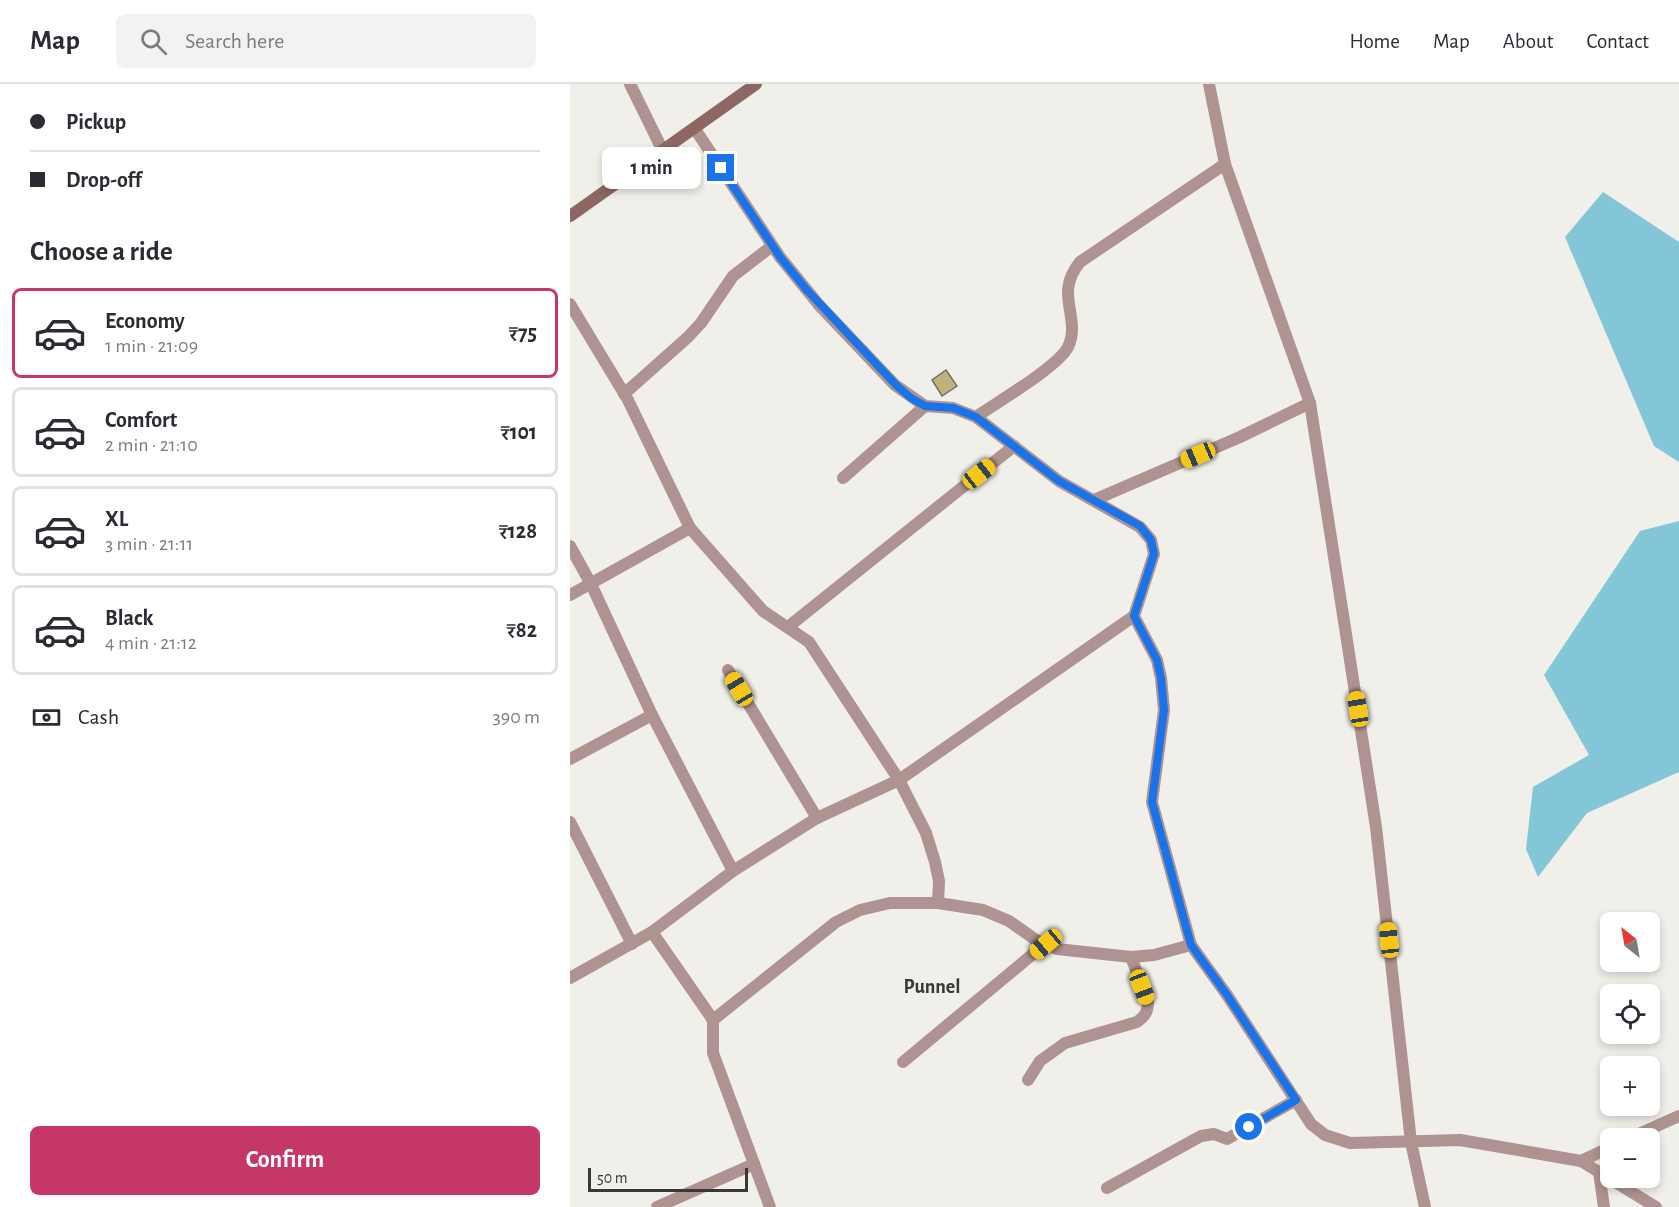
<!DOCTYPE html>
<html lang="en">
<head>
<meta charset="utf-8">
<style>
	:root { --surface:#fff; --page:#f2f2f3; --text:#2b2b33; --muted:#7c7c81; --line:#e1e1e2; --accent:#c43766 }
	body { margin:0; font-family:"Alegreya Sans",sans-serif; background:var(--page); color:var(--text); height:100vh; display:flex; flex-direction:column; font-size:22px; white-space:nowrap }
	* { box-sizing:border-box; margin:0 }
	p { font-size:20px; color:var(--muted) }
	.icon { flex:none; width:33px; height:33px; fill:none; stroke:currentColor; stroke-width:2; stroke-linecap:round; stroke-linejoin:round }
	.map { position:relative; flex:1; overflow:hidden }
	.details { display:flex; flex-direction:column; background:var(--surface); width:570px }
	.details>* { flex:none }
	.top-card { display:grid; align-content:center; height:132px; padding:0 30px; background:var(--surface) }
	.needle { width:39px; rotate:329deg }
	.fabs { position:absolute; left:1030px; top:828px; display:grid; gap:12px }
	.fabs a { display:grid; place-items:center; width:60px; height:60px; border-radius:9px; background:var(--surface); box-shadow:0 3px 9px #0003; font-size:30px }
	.scale { position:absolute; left:18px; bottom:15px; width:160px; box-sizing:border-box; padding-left:6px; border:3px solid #393836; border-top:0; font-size:16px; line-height:21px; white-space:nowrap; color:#393836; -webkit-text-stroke:4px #f1efe9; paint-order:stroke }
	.end { position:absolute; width:27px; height:27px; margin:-14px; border:8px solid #1a73e8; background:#fff; box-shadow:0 0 0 3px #fff }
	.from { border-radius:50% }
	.bubble { position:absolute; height:42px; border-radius:9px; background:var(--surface); box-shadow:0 3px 9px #0003; font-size:20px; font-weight:700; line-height:42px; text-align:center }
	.car { position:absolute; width:18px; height:36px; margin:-18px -9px; border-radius:8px; box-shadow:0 0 4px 2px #0007; background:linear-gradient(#f5c518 24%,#345 0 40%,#f5c518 0 76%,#345 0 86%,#f5c518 0) }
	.top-card b { display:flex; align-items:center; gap:21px; height:57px; font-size:22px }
	.top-card b+b { border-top:2px solid var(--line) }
	.top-card i { width:15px; height:15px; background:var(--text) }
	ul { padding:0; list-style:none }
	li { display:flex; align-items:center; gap:18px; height:90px; margin:0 12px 9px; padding:0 18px; border:3px solid var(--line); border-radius:9px }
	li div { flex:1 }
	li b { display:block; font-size:22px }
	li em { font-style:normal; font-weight:700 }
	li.active { border-color:var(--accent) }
	li>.icon { width:54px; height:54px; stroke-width:1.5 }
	h2 { padding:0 30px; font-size:27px; line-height:72px }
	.pay { display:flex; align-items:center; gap:15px; height:66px; padding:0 30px; font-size:22px }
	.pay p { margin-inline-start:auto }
	.action { display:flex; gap:12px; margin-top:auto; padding:12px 30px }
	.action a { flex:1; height:69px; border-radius:9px; background:var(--accent); color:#fff; font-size:24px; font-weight:700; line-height:69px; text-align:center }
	header { display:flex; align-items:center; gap:36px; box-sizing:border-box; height:84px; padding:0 30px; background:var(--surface); border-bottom:2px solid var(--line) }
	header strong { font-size:28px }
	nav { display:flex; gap:33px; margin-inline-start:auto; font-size:21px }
	.search { width:420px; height:54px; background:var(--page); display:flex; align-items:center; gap:15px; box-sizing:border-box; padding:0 21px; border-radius:9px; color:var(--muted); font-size:22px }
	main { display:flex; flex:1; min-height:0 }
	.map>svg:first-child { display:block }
	.water { fill:#83c6d7 }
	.building { fill:#beb27d; stroke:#71706a; stroke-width:1.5 }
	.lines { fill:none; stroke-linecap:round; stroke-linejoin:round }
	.street { stroke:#ae9390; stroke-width:12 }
	.secondary { stroke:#8c6763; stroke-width:12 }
	.route { stroke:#1a73e8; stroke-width:8 }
	.labels { text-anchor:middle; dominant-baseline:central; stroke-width:4.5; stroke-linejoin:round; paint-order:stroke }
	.quarter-label { font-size:20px; font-weight:bold; fill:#393836; stroke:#f1efe9 }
</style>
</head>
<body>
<header>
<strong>Map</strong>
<div class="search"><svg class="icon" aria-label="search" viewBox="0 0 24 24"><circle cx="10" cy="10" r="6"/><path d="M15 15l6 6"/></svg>Search here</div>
<nav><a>Home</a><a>Map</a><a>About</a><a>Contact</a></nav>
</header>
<main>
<section class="details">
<div class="top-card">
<b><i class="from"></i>Pickup</b>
<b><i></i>Drop-off</b>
</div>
<h2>Choose a ride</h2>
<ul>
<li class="active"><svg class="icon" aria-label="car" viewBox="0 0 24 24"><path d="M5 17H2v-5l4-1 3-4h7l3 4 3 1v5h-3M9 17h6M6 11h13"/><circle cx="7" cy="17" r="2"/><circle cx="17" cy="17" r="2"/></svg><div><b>Economy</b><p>1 min · 21:09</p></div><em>₹75</em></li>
<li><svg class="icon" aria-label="car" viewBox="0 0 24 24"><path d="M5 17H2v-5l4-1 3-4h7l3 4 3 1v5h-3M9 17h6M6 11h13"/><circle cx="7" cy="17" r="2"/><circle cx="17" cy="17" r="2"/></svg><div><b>Comfort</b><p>2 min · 21:10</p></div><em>₹101</em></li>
<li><svg class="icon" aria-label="car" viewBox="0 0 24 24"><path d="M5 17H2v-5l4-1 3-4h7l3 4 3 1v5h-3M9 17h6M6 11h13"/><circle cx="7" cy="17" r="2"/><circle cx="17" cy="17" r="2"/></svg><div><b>XL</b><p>3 min · 21:11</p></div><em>₹128</em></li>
<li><svg class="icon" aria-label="car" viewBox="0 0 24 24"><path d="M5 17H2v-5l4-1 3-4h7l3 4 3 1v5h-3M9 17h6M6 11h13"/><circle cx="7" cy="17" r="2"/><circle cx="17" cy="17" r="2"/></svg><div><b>Black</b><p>4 min · 21:12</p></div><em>₹82</em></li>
</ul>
<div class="pay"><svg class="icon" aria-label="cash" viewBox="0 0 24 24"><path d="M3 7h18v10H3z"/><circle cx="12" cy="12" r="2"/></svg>Cash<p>390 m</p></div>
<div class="action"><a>Confirm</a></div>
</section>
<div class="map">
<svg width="1109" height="1123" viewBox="0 0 1109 1123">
	<rect width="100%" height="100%" fill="#f1efe9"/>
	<g class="water">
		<path d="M 1033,108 L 1109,158 L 1109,378 L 1084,362 L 995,153 Z"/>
		<path d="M 1109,437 L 1109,688 L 1017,729 L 968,793 L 956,765 L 963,703 L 1019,671 L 974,591 L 1070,447 Z"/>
	</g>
	<path class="building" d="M 376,286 L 387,302 L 372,312 L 362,296 Z"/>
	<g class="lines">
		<g class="street">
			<path d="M 60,0 L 93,67"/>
			<path d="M 639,0 L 655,80 L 740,319 L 806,743 L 841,1058 L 855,1123"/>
			<path d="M 125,45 L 210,173 L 249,221 L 325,301 L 355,322 L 383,324 L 406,333 L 489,397 L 570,443 L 581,456 L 584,470 L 564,532 L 587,576 L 591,594 L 594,626 L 582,718 L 621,861 L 657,911 L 741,1040 L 755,1051 L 780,1059 L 890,1056 L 1011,1077 L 1086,1123"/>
			<path d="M 0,220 L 58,316 L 120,444 L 193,527 L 239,558 L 329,696 L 356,749 L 365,778 L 369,797 L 368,819"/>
			<path d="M 54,310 L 118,253 L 131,239 L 163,192 L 202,162"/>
			<path d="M 406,333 C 426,319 489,282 498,263 C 512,233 483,211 510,178 L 655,80"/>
			<path d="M 273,394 L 355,322"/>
			<path d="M 524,416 L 670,353 L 740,319"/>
			<path d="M 0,462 L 21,500 L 82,631 L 163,787"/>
			<path d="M 0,511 L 120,444"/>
			<path d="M 218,543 L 444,362"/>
			<path d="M 158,586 L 247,734"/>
			<path d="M 0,675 L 82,631"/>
			<path d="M 0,738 L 62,860"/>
			<path d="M 82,848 L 143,936 L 143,969 L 200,1123"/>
			<path d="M 0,894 L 82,848 L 163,787 L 247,734 L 329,696 L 564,532"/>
			<path d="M 143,936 L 266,838 L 290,826 L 320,819 L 368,819 L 413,826 L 439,837 L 466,856 L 487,865 L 561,873 L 584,871 L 621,861"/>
			<path d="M 333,978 L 475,860"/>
			<path d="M 458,996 L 470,977 L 495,959 L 567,938 C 575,932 578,928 578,918 L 561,873"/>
			<path d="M 1060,1054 L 1109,1032"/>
			<path d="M 1011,1077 L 1041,1063"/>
			<path d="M 1029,1088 L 1034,1123"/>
			<path d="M 537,1104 L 631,1052 L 644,1050 L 657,1055 L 726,1016"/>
			<path d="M 87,1123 L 184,1080"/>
		</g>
		<path class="secondary" d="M 0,132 L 186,0"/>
	</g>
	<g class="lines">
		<path class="route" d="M 151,84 L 210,173 L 236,205 L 326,301 L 341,314 L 355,322 L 383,324 L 406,333 L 489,397 L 570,442 L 581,456 L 584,470 L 564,532 L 587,576 L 591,594 L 594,626 L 582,718 L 621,861 L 657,911 L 726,1016 L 679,1043"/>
	</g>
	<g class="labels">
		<g class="quarter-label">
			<text x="362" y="903">Punnel</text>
		</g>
	</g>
</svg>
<div class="fabs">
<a><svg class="needle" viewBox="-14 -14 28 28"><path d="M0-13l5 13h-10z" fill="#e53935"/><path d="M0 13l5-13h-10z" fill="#7c7c81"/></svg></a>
<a><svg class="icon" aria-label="locate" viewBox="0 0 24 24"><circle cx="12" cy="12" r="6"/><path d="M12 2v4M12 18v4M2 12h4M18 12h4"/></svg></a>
<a>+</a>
<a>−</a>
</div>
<div class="scale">50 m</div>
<i class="end from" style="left:679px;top:1043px"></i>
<i class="end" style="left:151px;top:84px"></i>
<div class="bubble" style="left:32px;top:63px;width:99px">1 min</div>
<i class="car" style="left:628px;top:371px;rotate:247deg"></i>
<i class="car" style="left:409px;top:390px;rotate:52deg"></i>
<i class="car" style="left:169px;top:605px;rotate:329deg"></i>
<i class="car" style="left:788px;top:625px;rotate:351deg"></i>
<i class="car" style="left:819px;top:856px;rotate:354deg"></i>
<i class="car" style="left:476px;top:860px;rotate:230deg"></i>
<i class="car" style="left:572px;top:903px;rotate:159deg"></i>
</div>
</main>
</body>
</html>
